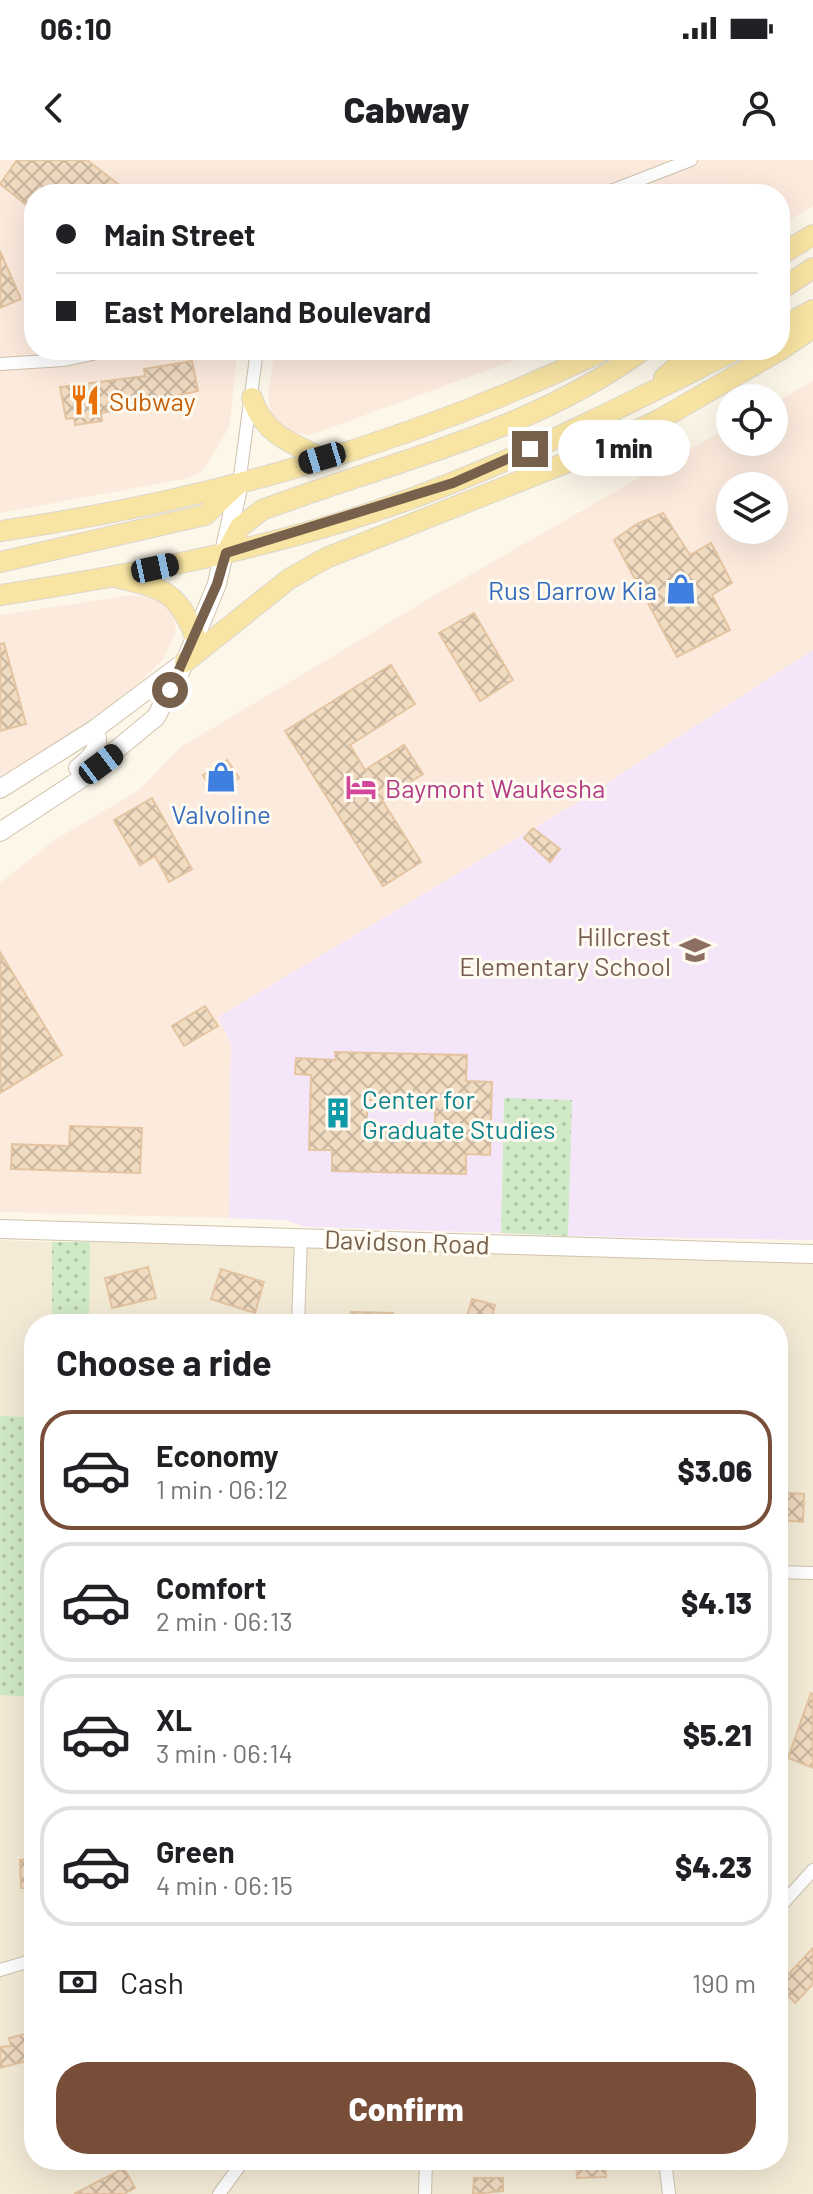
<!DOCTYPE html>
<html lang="en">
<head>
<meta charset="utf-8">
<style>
	:root { --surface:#fff; --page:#f2f2f2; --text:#202124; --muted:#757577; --line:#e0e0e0; --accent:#784e38 }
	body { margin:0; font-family:Barlow,sans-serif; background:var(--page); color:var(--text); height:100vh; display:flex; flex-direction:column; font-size:30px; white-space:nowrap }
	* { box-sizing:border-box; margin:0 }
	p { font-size:26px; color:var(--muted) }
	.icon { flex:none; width:44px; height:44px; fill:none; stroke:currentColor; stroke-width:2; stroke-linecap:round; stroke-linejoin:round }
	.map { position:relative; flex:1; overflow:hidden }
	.sheet { position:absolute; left:24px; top:1154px; width:764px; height:856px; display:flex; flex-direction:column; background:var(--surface); border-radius:32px; box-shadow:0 8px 32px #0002 }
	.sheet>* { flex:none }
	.banner { position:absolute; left:24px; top:24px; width:766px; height:176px; border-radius:32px; box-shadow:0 8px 32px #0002; display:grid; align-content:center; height:176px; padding:0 32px; background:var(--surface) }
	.fabs { position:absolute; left:716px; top:224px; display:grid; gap:16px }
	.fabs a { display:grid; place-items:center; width:72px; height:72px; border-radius:50%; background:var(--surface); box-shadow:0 8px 32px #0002; font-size:40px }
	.end { position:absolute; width:36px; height:36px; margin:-18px; border:10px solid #77614c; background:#fff; box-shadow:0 0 0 4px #fff }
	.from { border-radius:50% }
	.bubble { position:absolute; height:56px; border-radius:28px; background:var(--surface); box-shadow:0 8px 32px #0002; font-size:26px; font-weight:800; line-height:56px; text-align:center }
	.car { position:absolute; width:24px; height:48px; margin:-24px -12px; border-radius:10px; box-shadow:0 0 6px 2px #0007; background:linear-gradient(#222 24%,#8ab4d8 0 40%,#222 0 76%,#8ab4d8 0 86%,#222 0) }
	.banner b { display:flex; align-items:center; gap:28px; height:76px; font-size:30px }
	.banner b+b { border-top:2px solid var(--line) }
	.banner i { width:20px; height:20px; background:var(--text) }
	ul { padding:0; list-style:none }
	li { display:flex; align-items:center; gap:24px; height:120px; margin:0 16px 12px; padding:0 16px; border:4px solid var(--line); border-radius:32px }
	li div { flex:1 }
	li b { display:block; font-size:30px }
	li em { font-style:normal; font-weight:800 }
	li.on { border-color:var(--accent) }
	li>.icon { width:72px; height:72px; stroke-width:1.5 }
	h2 { padding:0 32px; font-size:36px; line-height:96px }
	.pay { display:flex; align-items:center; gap:20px; height:88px; padding:0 32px; font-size:30px }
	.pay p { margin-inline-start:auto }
	.button { display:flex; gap:16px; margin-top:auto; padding:16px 32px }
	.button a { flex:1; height:92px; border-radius:32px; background:var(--accent); color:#fff; font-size:32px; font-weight:800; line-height:92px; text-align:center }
	.status { display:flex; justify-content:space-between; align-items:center; height:56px; padding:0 40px; background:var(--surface); direction:ltr }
	.status svg { height:22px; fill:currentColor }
	header { display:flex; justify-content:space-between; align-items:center; height:104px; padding:0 32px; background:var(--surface); font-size:36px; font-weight:800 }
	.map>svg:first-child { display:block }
	.residential { fill:#f4ebd7 }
	.commercial { fill:#fcebdd; fill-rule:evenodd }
	.education { fill:#f4e5f9 }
	.park { fill:url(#park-dots) }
	.building { fill:url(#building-cross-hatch); stroke:#e4c4a1; stroke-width:2; fill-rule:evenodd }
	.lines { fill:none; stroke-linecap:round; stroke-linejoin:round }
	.street-casing { stroke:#cec1ae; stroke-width:14 }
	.secondary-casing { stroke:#d1c2ac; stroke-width:20 }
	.primary-casing { stroke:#dcd6d0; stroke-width:22 }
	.street { stroke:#fff; stroke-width:12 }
	.secondary { stroke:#fff; stroke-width:18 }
	.primary { stroke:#f9e5a3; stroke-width:20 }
	.route { stroke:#77614c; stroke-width:10 }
	.labels { text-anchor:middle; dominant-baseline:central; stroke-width:6; stroke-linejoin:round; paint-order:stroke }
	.food-label { font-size:26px; fill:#c56008; stroke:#fffbf0; text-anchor:start }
	.shop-label { font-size:26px; fill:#366cbe; stroke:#fffbf0; text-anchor:end }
	.hotel-label { font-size:26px; fill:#b23c85; stroke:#fffbf0; text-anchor:start }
	.education-label { font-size:26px; fill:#785e54; stroke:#fffbf0; text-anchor:end }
	.culture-label { font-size:26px; fill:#0d838f; stroke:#fffbf0; text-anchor:start }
	.street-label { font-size:26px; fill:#77614c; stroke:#fffbf0 }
</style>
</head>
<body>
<div class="status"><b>06:10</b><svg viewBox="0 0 49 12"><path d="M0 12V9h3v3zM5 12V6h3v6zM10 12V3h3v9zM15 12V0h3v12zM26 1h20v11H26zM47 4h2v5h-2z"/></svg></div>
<header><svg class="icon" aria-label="back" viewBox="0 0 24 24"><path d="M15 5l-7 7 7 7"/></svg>Cabway<svg class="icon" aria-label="person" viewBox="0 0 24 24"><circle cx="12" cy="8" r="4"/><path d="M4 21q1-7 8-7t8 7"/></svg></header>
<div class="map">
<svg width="813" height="2034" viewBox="0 0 813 2034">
	<defs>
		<pattern id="park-dots" width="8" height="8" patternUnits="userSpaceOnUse" patternTransform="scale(2)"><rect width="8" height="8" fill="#d0eac7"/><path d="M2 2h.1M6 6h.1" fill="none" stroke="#aec1a4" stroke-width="1.8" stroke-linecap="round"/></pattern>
		<pattern id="building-cross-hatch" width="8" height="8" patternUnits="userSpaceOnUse" patternTransform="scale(2)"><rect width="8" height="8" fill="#f1dbc1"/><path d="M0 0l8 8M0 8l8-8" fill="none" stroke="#c8b59f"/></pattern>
	</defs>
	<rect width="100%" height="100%" fill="#fcf7e9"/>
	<g class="residential">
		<path d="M 0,1080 L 52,1082 L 52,1164 L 34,1164 L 34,1257 L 0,1256 Z"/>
		<path d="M 90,1082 L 813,1101 L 813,2034 L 0,2034 L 0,1535 L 34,1537 L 34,2000 L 778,2000 L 778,1164 L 89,1164 Z"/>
	</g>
	<g class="commercial">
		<path d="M 0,0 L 813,0 L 813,46 L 780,66 L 780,34 L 34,34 L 34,190 L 237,190 L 231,254 L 229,267 L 211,298 L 201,312 L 189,318 L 0,353 Z"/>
		<path d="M 275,190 L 542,190 L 311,275 L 290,272 L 278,264 L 271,253 L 268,235 Z"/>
		<path d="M 813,221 L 813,490 L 581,640 L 218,857 L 231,884 L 229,1058 L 0,1052 L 0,723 L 53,681 L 139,630 L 181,587 L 435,435 L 675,297 L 730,267 L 730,282 L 774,282 L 774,243 ZM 730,326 L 774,326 L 774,370 L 730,370 Z"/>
		<path d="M 132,435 L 160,440 L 174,456 L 176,471 L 164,498 L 137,525 L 57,585 L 0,620 L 0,455 Z"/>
	</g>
	<path class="education" d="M 813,490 L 813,1080 L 568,1076 L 571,940 L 504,939 L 501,1073 L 307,1067 L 284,1060 L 229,1058 L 231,884 L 218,857 L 581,640 Z"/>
	<g class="park">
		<path d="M 504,938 L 572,940 L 568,1076 L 501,1073 Z"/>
		<path d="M 52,1082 L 90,1082 L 89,1164 L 52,1164 Z"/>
		<path d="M 0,1256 L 34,1257 L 34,1537 L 0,1535 Z"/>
	</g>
	<g class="building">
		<path d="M 17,0 L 87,0 L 131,34 L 34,34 L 34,51 L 0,24 Z"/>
		<path d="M 0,91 L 21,139 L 0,148 Z"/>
		<path d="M 192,201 L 198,231 L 179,235 L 181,244 L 150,249 L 149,245 L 101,253 L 102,261 L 75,265 L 74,258 L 66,259 L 60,227 L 145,216 L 144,209 Z"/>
		<path d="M 663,353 L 690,395 L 711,383 L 732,423 L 712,435 L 730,470 L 677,497 L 614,380 L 637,364 Z"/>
		<path d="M 474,453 L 513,520 L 480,541 L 439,473 Z"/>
		<path d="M 4,483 L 26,564 L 0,571 L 0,484 Z"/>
		<path d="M 391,505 L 415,544 L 350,585 L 365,610 L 404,585 L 423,614 L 382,640 L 421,702 L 383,726 L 285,571 Z"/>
		<path d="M 227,600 L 239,618 L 214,634 L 203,615 Z"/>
		<path d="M 152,638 L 192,709 L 169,722 L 155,696 L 140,705 L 114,660 Z"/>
		<path d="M 533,668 L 560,689 L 550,702 L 524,678 Z"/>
		<path d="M 0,792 L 62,895 L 0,933 Z"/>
		<path d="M 205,846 L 218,866 L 184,886 L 172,866 Z"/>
		<path d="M 335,892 L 467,895 L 466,921 L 492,922 L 490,995 L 466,994 L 466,1014 L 332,1011 L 332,990 L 309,990 L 311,915 L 295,914 L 296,898 L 336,900 ZM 367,940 L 435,942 L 435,967 L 367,965 Z"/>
		<path d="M 70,966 L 142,968 L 140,1013 L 11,1009 L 12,984 L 69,986 Z"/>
		<path d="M 148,1107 L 156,1138 L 112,1148 L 105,1118 Z"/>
		<path d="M 221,1109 L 264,1122 L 255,1153 L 211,1139 Z"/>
		<path d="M 472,1139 L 495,1145 L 490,1164 L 465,1164 Z"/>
		<path d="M 351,1152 L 393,1153 L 393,1164 L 350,1164 Z"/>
		<path d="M 778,1332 L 804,1334 L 803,1362 L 778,1360 Z"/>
		<path d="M 811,1533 L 813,1534 L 813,1608 L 788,1598 Z"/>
		<path d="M 34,1699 L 34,1728 L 21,1728 L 20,1700 Z"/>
		<path d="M 813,1788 L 813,1824 L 795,1843 L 778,1825 Z"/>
		<path d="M 34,1872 L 34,1899 L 0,1908 L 0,1887 L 11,1886 L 9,1878 Z"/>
		<path d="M 576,2000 L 605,2000 L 606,2017 L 577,2018 Z"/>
		<path d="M 124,2008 L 135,2028 L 124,2034 L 74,2034 Z"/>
		<path d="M 474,2018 L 503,2018 L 503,2031 L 473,2034 Z"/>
	</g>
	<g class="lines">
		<g class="street-casing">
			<g id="street">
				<path d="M 603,34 L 691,0"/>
				<path d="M 0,204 L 64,200 L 111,190"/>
				<path d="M 239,324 L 257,190"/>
				<path d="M 298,1164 L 301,1078"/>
				<path d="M 778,1412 L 813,1413"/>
				<path d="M 778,1749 L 813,1710"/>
				<path d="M 0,1810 L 34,1800"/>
				<path d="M 665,2000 L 669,2034"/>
				<path d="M 219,2034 L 244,2000"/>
				<path d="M 425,2034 L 426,2000"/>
			</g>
		</g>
		<g class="secondary-casing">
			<g id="secondary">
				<path d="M 78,608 C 93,596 101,588 95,569"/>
				<path d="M 0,629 L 95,569 L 179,506"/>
				<path d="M 0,672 L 81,619 L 156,557 L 185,502 L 217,424 L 239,324"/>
				<path d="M 0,1069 L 813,1094"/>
			</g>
		</g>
		<g class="primary-casing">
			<g id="primary">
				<path d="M 780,95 L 813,75"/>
				<path d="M 780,130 L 813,108"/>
				<path d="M 780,168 L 813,150"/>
				<path d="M 780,190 L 813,168"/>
				<path d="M 664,218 L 695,190"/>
				<path d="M 252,238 C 263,273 290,283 322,298"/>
				<path d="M 0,371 C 207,342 416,281 605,190"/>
				<path d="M 226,393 L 240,367 L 262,350 C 392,301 529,273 643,190"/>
				<path d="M 0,402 L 205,355 L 238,324"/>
				<path d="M 119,418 C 164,429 177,431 195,476"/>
				<path d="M 0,435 C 153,412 310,381 454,322 C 550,284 643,236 736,190"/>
				<path d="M 185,502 L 289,419 L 326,398 L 568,302 L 659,260 L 780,190"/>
			</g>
		</g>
		<use href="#street" class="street"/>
		<use href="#secondary" class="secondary"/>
		<use href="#primary" class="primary"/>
	</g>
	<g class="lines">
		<path class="route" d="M 170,530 L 217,424 L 226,393 L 453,323 L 530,289"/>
	</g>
	<defs>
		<g id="restaurant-bare" transform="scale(2.4)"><path d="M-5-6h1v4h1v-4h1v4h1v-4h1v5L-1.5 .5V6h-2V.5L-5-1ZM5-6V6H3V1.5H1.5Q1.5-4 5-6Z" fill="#e8710a" stroke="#fffbf0" stroke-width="2.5" paint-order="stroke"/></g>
		<g id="shop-bare" transform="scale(2.4)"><path d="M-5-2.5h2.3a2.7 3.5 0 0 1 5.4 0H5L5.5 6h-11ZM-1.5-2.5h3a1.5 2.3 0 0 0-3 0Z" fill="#3f7fe0" stroke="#fffbf0" stroke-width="2.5" paint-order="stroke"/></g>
		<g id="hotel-bare" transform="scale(2.4)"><path d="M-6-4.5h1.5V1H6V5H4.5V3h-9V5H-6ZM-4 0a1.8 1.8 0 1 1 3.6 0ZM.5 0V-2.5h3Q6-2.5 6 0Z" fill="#d1479c" stroke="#fffbf0" stroke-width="2.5" paint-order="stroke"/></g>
		<g id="school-bare" transform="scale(2.4)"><path d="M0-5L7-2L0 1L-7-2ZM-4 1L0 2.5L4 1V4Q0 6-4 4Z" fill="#8d6e63" stroke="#fffbf0" stroke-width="2.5" paint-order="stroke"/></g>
		<g id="building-bare" transform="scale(2.4)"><path d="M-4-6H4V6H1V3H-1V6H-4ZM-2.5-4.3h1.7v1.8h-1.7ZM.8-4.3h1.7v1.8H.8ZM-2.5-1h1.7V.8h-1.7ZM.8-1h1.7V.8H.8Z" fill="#0f9aa8" stroke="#fffbf0" stroke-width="2.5" paint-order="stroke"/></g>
	</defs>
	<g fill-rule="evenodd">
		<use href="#restaurant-bare" x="85" y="240"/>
		<use href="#shop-bare" x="681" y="429"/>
		<use href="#shop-bare" x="221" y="617"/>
		<use href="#hotel-bare" x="361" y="627"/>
		<use href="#school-bare" x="695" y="790"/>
		<use href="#building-bare" x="338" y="953"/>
	</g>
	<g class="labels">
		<g class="food-label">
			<text x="109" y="240">Subway</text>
		</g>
		<g class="shop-label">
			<text x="657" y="429">Rus Darrow Kia</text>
			<text x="221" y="653" text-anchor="middle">Valvoline</text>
		</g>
		<g class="hotel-label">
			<text x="385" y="627">Baymont Waukesha</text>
		</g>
		<g class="education-label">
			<text x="671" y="775">Hillcrest<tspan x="671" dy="30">Elementary School</tspan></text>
		</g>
		<g class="culture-label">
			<text x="362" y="938">Center for<tspan x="362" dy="30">Graduate Studies</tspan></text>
		</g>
		<g class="street-label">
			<text transform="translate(407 1081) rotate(2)">Davidson Road</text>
		</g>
	</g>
</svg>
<div class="fabs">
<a><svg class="icon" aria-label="locate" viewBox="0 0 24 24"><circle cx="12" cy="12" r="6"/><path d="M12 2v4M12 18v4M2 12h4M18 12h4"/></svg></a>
<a><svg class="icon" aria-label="layers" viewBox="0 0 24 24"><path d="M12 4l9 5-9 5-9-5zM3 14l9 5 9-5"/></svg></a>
</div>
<i class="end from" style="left:170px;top:530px"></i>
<i class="end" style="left:530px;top:289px"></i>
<div class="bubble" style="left:558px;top:260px;width:132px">1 min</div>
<i class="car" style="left:322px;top:298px;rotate:253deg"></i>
<i class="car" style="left:155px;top:408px;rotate:78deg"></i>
<i class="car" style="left:101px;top:604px;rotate:53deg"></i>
<div class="banner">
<b><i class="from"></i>Main Street</b>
<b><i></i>East Moreland Boulevard</b>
</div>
<section class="sheet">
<h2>Choose a ride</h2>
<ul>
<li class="on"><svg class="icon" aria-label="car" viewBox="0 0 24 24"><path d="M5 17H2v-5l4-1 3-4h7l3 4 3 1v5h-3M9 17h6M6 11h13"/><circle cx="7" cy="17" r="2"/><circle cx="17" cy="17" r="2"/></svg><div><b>Economy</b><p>1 min · 06:12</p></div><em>$3.06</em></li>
<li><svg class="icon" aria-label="car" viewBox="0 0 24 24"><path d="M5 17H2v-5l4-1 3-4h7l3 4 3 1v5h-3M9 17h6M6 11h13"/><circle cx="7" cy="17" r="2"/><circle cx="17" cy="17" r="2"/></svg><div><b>Comfort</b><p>2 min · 06:13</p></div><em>$4.13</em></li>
<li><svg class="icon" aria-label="car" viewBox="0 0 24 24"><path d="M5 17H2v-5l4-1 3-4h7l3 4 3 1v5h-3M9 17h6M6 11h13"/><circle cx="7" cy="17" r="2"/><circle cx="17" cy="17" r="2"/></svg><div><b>XL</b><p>3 min · 06:14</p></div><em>$5.21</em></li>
<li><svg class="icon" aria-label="car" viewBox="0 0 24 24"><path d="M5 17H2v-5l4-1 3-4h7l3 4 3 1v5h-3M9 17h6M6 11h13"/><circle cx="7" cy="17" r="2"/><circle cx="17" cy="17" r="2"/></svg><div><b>Green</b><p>4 min · 06:15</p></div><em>$4.23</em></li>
</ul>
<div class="pay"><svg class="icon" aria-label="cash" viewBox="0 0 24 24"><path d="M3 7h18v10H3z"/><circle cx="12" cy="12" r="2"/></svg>Cash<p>190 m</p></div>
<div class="button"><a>Confirm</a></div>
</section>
</div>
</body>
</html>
